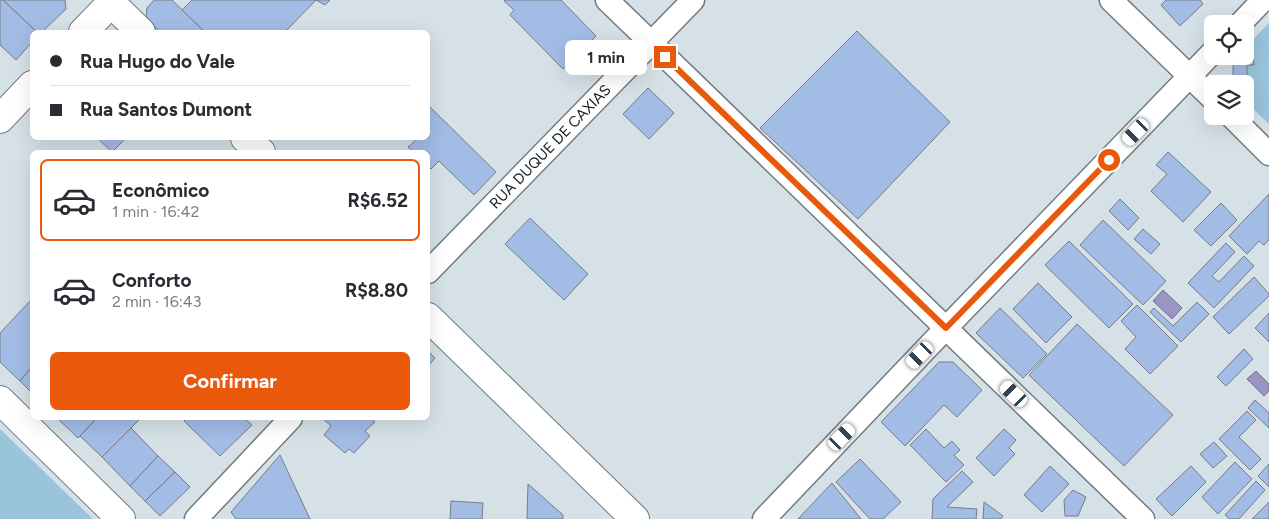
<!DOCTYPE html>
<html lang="pt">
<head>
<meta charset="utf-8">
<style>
	:root { --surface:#fff; --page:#f7f7f7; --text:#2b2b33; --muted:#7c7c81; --line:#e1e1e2; --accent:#ea580c }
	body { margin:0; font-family:Figtree,sans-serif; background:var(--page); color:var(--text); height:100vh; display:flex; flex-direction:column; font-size:19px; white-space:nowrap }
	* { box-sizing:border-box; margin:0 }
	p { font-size:16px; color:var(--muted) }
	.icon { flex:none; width:28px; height:28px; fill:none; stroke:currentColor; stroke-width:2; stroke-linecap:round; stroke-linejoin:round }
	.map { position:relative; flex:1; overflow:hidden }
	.sheet { position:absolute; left:30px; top:150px; width:400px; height:270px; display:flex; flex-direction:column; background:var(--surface); border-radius:8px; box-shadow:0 5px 20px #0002 }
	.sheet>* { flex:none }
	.guide { position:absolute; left:30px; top:30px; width:400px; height:110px; border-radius:8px; box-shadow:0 5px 20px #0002; display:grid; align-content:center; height:110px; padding:0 20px; background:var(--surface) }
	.fabs { position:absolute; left:1204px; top:15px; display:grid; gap:10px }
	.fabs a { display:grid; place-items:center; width:50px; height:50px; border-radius:8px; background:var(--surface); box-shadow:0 5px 20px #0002; font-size:25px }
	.end { position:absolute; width:22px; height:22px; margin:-11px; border:6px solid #ea580c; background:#fff; box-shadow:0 0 0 2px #fff }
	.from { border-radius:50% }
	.bubble { position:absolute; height:35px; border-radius:8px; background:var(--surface); box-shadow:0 5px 20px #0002; font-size:16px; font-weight:700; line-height:35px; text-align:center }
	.car { position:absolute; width:15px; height:30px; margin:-15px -8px; border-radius:6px; box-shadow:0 0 4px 1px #0007; background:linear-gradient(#fff 24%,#345 0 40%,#fff 0 76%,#345 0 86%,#fff 0) }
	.guide b { display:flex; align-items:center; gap:18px; height:48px; font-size:19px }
	.guide b+b { border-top:1px solid var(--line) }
	.guide i { width:12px; height:12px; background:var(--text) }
	ul { padding:9px 0 0; list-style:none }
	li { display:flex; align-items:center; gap:15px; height:82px; margin:0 10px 8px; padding:0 10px; border:2px solid transparent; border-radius:8px }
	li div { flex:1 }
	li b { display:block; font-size:19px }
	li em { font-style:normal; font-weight:700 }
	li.on { border-color:var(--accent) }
	li>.icon { width:45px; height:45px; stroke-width:1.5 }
	.primary-button { display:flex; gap:10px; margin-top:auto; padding:10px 20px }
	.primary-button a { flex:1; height:58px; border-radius:8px; background:var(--accent); color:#fff; font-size:20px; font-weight:700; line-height:58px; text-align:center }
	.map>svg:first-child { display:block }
	.green { fill:#99c4db }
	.water { fill:#9b95c3; stroke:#747192 }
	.building { fill:#a2bce6; stroke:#777c85 }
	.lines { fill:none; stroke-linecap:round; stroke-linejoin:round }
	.street-casing { stroke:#717b81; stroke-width:25 }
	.secondary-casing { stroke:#717b81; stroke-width:30 }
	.street { stroke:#fff; stroke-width:22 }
	.secondary { stroke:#fff; stroke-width:28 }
	.route { stroke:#ea580c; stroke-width:6 }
	.labels { text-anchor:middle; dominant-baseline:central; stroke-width:4; stroke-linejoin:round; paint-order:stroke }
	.street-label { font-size:15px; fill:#191d20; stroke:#d5e1e7 }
</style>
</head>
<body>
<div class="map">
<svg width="1269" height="519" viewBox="0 0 1269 519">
	<rect width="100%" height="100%" fill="#d5e1e7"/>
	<g class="green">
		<path d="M 1269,23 L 1269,124 L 1245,101 L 1245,84 L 1233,84 L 1233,61 L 1237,56 L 1245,56 L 1245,48 Z"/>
		<path d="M 0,429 L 93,519 L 0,519 Z"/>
	</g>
	<g class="water">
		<path d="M 1163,290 L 1182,308 L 1172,319 L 1153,301 Z"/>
		<path d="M 1256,371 L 1269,384 L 1269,391 L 1264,396 L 1247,379 Z"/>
	</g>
	<g class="building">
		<path d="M 0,0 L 3,0 L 37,32 L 32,32 L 32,42 L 16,60 L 0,45 Z"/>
		<path d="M 3,0 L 65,0 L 66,9 L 42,32 L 37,32 Z"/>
		<path d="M 154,0 L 172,0 L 205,32 L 160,32 L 146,18 L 147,8 Z"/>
		<path d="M 192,0 L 316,0 L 285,32 L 205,32 L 182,10 Z"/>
		<path d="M 316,0 L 330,0 L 325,5 Z"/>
		<path d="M 505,0 L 561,0 L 596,36 L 563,69 L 510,15 L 514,10 L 504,1 Z"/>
		<path d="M 1166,0 L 1200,0 L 1203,4 L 1180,26 L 1161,5 Z"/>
		<path d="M 857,31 L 950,122 L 858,219 L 760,128 Z"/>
		<path d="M 1237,56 L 1253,56 L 1254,65 L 1247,65 L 1247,83 L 1233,84 L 1233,61 Z"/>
		<path d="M 648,88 L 674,113 L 649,139 L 623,114 Z"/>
		<path d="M 428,105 L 496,172 L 474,195 L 439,161 L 431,169 L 428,166 L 428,152 L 414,152 L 408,147 L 418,138 L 428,138 Z"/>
		<path d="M 97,138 L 126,138 L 112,152 Z"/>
		<path d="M 1168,152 L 1211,192 L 1183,222 L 1151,191 L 1167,174 L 1156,165 Z"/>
		<path d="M 1269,194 L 1269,240 L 1264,245 L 1259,241 L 1247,254 L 1229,236 Z"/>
		<path d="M 1120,199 L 1139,218 L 1128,230 L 1109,211 Z"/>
		<path d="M 1221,203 L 1237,220 L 1211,246 L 1194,230 Z"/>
		<path d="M 530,218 L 588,274 L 564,300 L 505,244 Z"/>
		<path d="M 1103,220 L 1166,281 L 1143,305 L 1080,245 Z"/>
		<path d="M 1143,229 L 1160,244 L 1151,254 L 1134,239 Z"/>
		<path d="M 1069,241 L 1133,304 L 1109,328 L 1045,265 Z"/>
		<path d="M 1226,243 L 1235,252 L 1212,276 L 1219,282 L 1244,256 L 1254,266 L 1214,308 L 1188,283 Z"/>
		<path d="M 1254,277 L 1269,294 L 1269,296 L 1229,334 L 1213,317 Z"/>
		<path d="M 1038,283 L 1072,317 L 1046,343 L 1013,309 Z"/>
		<path d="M 32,299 L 32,367 L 20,381 L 0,362 L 0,333 Z"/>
		<path d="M 1197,302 L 1209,314 L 1181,342 L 1150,312 L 1154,308 L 1173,326 Z"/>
		<path d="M 1137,305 L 1178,346 L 1150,374 L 1125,349 L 1136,337 L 1121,321 Z"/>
		<path d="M 1000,308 L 1047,354 L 1023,378 L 976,333 Z"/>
		<path d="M 1269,313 L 1269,342 L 1255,328 Z"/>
		<path d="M 1077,324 L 1173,415 L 1124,466 L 1029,375 Z"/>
		<path d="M 1244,349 L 1253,359 L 1226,386 L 1217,377 Z"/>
		<path d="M 428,351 L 435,358 L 428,366 Z"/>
		<path d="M 939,362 L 953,362 L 982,390 L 957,417 L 944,405 L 905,446 L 881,422 Z"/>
		<path d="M 32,367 L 32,393 L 20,381 Z"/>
		<path d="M 1255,400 L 1269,413 L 1269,428 L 1248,408 Z"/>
		<path d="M 1247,411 L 1256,420 L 1239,437 L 1261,459 L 1250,470 L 1219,439 Z"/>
		<path d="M 57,418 L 97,418 L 78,438 Z"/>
		<path d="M 97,418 L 136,418 L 139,420 L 102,457 L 80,436 Z"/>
		<path d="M 187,418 L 244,418 L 252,425 L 220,456 L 184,421 Z"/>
		<path d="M 322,418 L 370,418 L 375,422 L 365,431 L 370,436 L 354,453 L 349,449 L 345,453 L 324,435 L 331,426 Z"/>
		<path d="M 131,428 L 158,456 L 130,486 L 102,457 Z"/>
		<path d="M 926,429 L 944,448 L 952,441 L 960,450 L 954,455 L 964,465 L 946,482 L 910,445 Z"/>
		<path d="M 1004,429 L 1016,440 L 1009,448 L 1015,454 L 994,476 L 976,458 Z"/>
		<path d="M 1214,442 L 1227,456 L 1213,468 L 1200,454 Z"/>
		<path d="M 280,455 L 310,519 L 236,519 L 231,512 Z"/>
		<path d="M 158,456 L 175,472 L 145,501 L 130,486 Z"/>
		<path d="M 860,459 L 901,502 L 883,519 L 870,519 L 836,482 Z"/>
		<path d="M 1235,462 L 1252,479 L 1218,514 L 1202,497 Z"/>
		<path d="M 1269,464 L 1269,487 L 1258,476 Z"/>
		<path d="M 1050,466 L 1069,484 L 1042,512 L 1024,495 Z"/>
		<path d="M 1191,466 L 1206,482 L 1172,516 L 1156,499 Z"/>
		<path d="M 962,471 L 973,482 L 947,507 L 977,509 L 976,519 L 932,519 L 933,499 Z"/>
		<path d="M 175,472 L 190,487 L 160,516 L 145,501 Z"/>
		<path d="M 1256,481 L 1265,490 L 1239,519 L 1230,519 L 1225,515 Z"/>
		<path d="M 832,483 L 861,519 L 798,519 Z"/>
		<path d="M 528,484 L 563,515 L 563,519 L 527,519 Z"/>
		<path d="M 1073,490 L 1086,497 L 1078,516 L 1065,516 L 1064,500 Z"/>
		<path d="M 451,501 L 483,503 L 482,519 L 450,519 Z"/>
		<path d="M 984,502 L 1003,516 L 1001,519 L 983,519 Z"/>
		<path d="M 1269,502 L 1269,519 L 1252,519 Z"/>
	</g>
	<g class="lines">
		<g class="street-casing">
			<g id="street">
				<path d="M 607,0 L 1143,519"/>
				<path d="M 1111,0 L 1212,98"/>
				<path d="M 1240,24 L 1263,0"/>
				<path d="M 1231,116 L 1269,154"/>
				<path id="s1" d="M 428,272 L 693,0"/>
				<path d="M 196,519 L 291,418"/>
				<path d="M 764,519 L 946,328 L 1212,53"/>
			</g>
		</g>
		<g class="secondary-casing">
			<g id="secondary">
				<path d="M 108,0 L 141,32"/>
				<path d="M 83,32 L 111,3"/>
				<path d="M 0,119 L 32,85"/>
				<path d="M 245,138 L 261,152"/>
				<path d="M 428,317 L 635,519"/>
				<path d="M 0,400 L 121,519"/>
			</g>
		</g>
		<use href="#street" class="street"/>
		<use href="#secondary" class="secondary"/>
	</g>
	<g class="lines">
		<path class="route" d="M 665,57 L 946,328 L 1109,160"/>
	</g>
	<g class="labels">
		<g class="street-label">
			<text stroke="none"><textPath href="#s1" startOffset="175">RUA DUQUE DE CAXIAS</textPath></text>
		</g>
	</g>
</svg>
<div class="fabs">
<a><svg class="icon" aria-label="locate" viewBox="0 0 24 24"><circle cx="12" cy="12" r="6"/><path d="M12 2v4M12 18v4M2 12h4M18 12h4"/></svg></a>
<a><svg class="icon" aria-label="layers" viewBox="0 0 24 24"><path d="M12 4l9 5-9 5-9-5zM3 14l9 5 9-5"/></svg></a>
</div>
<i class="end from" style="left:1109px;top:160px"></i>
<i class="end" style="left:665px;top:57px"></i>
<div class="bubble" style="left:565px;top:40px;width:82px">1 min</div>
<i class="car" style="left:1136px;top:132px;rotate:224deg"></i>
<i class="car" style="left:920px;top:355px;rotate:224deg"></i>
<i class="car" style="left:1014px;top:394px;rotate:314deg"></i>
<i class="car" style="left:842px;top:437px;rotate:44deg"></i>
<div class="guide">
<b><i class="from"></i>Rua Hugo do Vale</b>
<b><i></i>Rua Santos Dumont</b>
</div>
<section class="sheet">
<ul>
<li class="on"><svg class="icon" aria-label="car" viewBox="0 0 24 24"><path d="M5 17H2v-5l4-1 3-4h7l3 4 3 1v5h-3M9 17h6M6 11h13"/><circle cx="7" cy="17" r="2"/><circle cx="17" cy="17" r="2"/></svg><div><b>Econômico</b><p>1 min · 16:42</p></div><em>R$6.52</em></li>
<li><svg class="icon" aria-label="car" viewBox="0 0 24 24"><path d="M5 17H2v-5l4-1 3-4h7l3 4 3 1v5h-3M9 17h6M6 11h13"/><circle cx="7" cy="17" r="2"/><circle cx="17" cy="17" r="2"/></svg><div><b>Conforto</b><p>2 min · 16:43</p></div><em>R$8.80</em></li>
</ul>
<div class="primary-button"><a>Confirmar</a></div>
</section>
</div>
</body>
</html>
